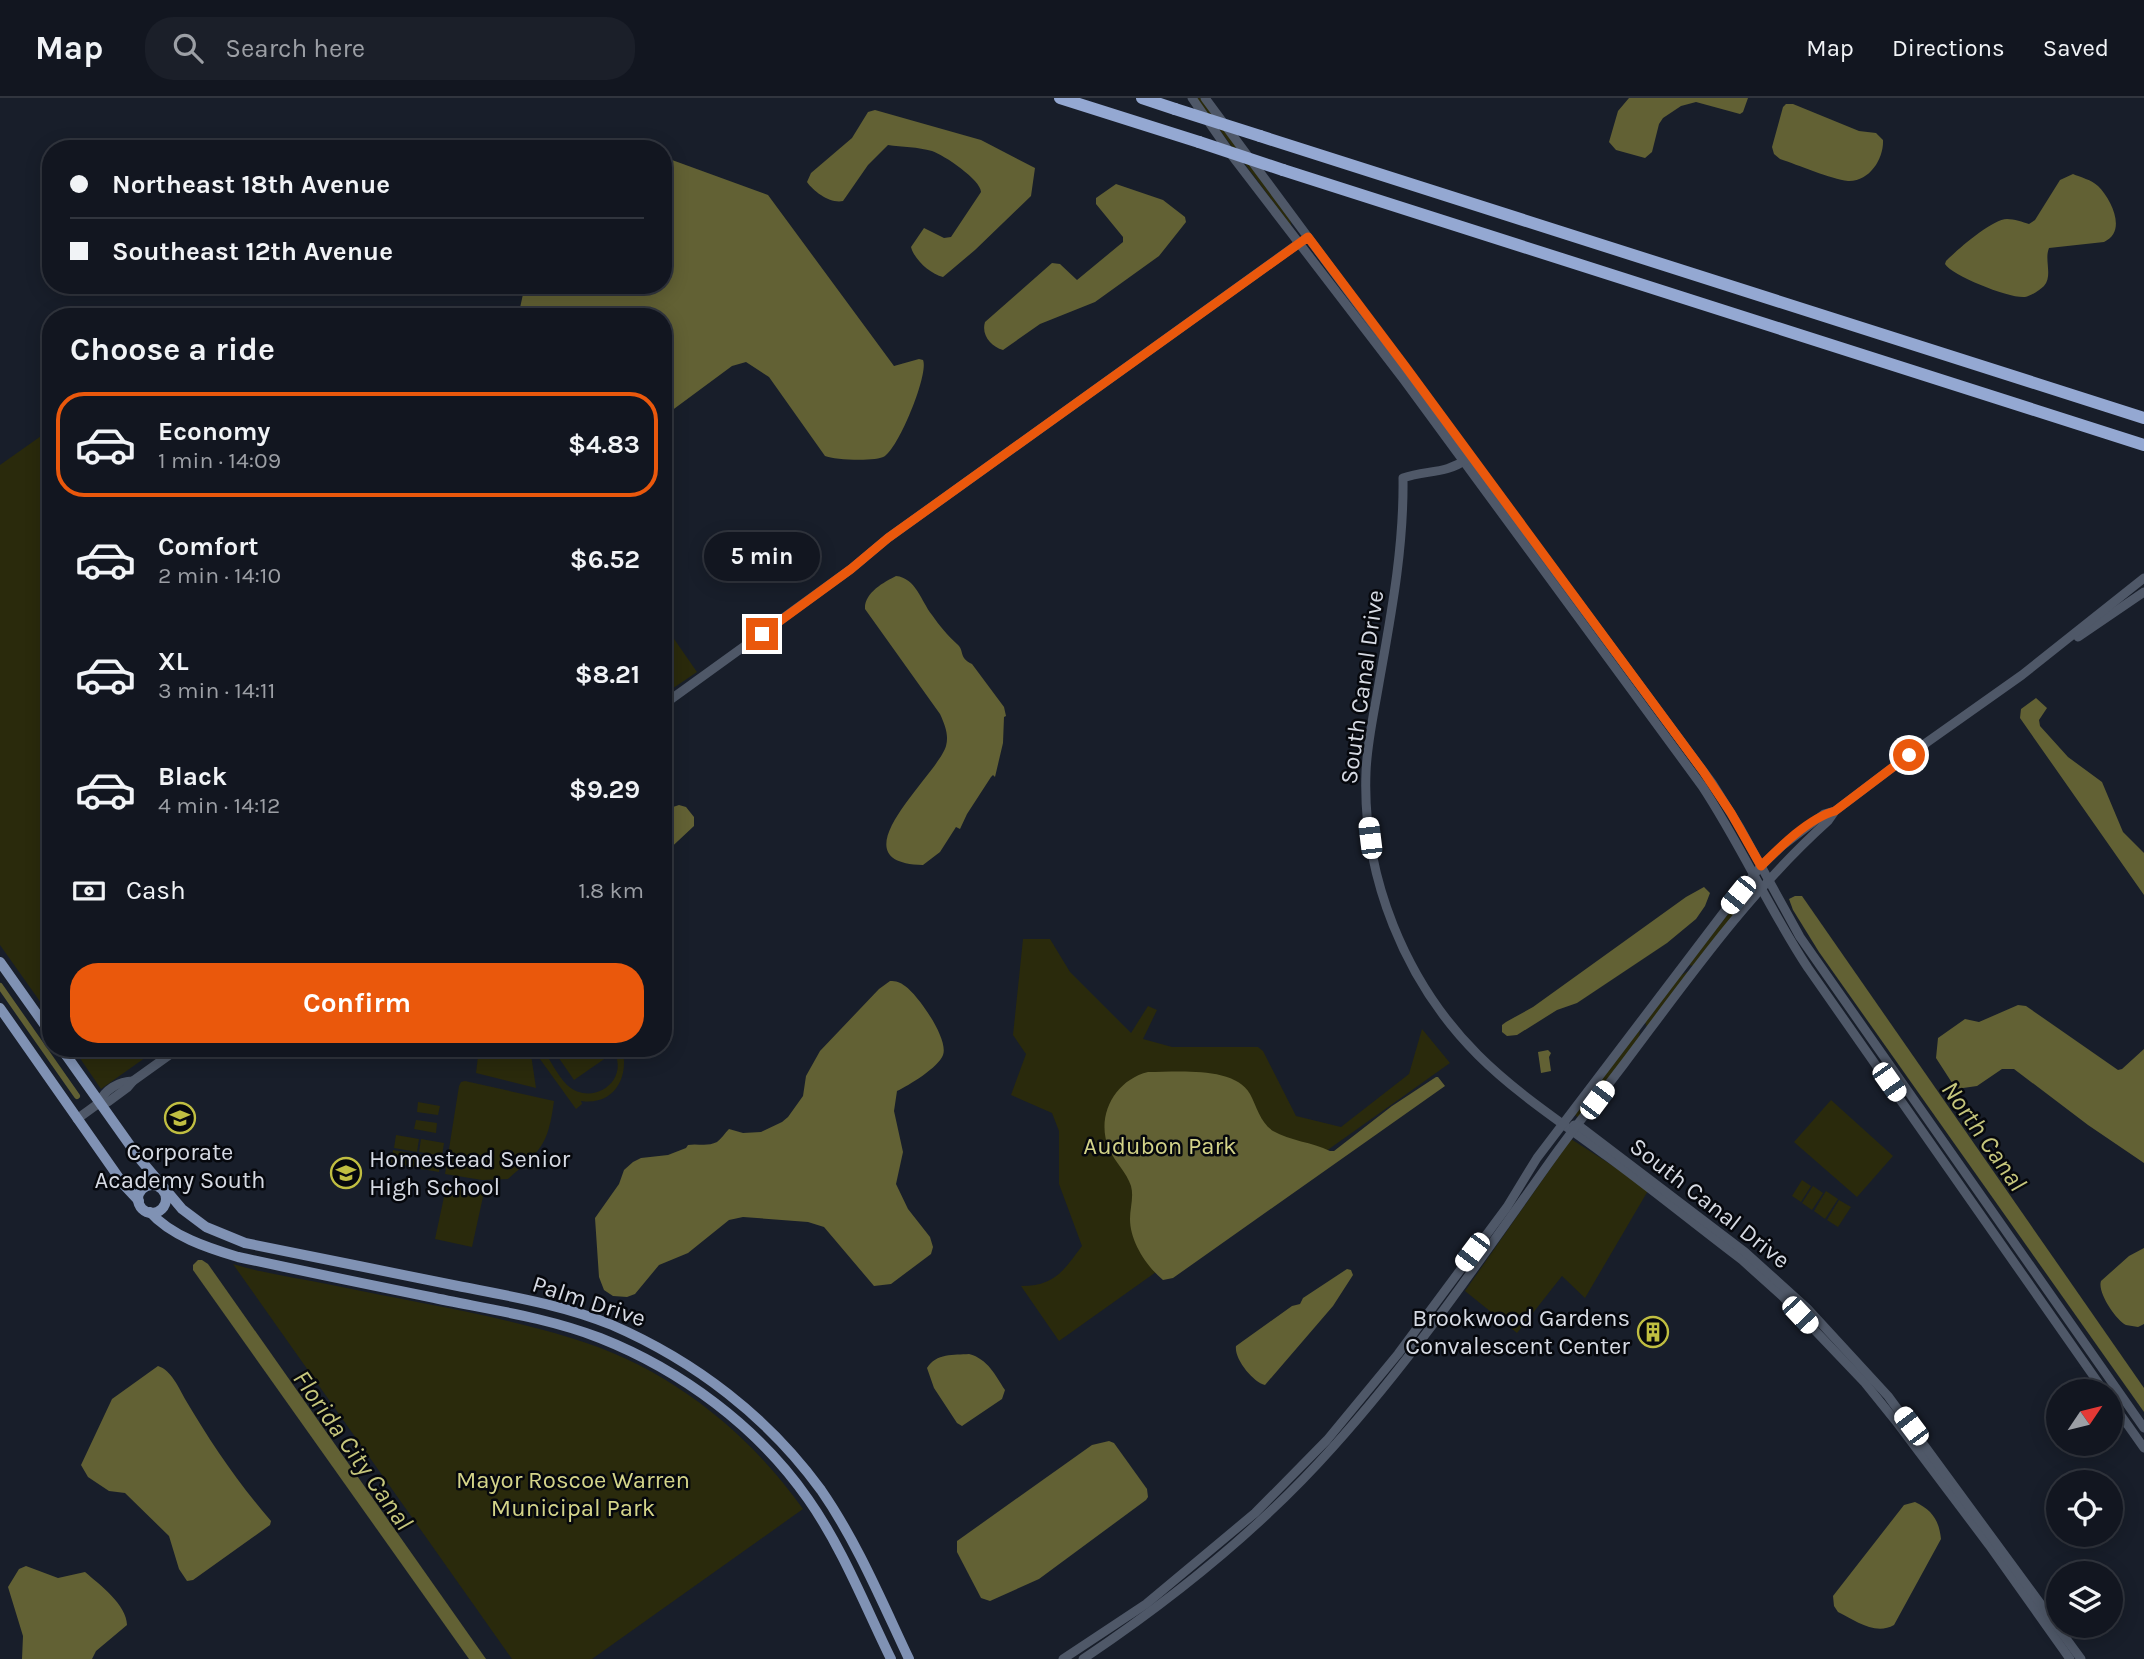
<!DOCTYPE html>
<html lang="en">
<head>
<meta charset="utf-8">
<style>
	:root { --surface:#121620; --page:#1b1f29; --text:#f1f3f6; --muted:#9c9fa5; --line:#31353e; --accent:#ea580c }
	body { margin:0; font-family:Karla,sans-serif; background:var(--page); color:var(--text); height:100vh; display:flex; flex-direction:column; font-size:26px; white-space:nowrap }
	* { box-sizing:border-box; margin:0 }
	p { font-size:23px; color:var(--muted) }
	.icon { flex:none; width:38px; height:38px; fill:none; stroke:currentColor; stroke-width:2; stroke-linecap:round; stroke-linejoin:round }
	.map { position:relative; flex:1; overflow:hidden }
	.details { position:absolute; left:42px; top:210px; width:630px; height:749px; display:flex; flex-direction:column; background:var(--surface); border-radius:28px; box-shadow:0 4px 18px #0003,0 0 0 2px var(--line) }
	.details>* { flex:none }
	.guide { position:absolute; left:42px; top:42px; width:630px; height:154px; border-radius:28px; box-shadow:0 4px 18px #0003,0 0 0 2px var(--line); display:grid; align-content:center; height:154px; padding:0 28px; background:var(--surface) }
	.needle { width:46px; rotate:55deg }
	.tools { position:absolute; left:2046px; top:1281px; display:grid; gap:14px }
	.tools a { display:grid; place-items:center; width:77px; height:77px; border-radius:50%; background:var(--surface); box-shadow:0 4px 18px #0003,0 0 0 2px var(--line); font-size:35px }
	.end { position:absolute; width:32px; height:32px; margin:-16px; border:9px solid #ea580c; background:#fff; box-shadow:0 0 0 4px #fff }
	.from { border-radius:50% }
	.bubble { position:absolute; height:49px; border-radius:24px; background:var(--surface); box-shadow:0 4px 18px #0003,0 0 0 2px var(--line); font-size:23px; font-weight:700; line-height:49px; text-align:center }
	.car { position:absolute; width:21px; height:42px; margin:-21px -10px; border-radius:9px; box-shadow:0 0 5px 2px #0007; background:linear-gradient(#fff 24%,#345 0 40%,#fff 0 76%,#345 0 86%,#fff 0) }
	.guide b { display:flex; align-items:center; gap:24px; height:66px; font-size:26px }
	.guide b+b { border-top:2px solid var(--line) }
	.guide i { width:18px; height:18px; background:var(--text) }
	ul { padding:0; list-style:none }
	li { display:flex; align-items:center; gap:21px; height:105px; margin:0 14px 10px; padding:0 14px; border:4px solid transparent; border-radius:28px }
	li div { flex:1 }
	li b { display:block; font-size:26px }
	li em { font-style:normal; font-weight:700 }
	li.on { border-color:var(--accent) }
	li>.icon { width:63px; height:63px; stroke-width:1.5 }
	h2 { padding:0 28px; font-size:32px; line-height:84px }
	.pay { display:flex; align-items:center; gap:18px; height:77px; padding:0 28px; font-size:26px }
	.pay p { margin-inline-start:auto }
	.primary-button { display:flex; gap:14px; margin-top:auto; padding:14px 28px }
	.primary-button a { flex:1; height:80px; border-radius:28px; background:var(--accent); color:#fff; font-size:28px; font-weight:700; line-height:80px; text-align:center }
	header { display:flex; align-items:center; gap:42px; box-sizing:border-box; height:98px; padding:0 35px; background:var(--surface); border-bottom:2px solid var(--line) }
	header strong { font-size:33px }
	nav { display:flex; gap:38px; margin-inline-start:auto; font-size:24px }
	.search { width:490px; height:63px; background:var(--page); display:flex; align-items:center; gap:18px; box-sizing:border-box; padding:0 24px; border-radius:28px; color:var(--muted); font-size:26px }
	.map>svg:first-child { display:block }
	.green { fill:#2a2a0c }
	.water { fill:#626134 }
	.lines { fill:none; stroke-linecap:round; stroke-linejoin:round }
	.canal { stroke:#626134; stroke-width:6 }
	.minor { stroke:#4f5868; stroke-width:9 }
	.major { stroke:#8092b4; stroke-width:10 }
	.highway { stroke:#94a8d2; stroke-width:12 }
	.highway-bridge { stroke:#94a8d2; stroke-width:12 }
	.route { stroke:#ea580c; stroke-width:9 }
	.labels { text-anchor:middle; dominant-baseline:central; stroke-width:5; stroke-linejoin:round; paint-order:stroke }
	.street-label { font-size:24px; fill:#d6dae3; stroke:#06080d }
	.park-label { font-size:24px; fill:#d4d489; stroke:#06080d }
	.poi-label { font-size:24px; fill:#d6dae3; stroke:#06080d }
	.water-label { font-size:26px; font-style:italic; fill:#c6c67c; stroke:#06080d }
</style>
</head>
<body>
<header>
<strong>Map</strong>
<div class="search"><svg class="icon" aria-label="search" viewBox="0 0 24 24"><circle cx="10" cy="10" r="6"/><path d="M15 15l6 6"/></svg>Search here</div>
<nav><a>Map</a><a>Directions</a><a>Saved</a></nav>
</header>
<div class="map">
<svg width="2144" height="1561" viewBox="0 0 2144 1561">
	<rect width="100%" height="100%" fill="#181e2a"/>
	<g class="green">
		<path d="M 1196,0 L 1201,0 L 1290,122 L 1292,129 Z"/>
		<path d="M 51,331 L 51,919 L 0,847 L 0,367 Z"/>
		<path d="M 663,525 L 697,574 L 663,597 Z"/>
		<path d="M 1743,797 L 1746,798 L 1746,801 L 1694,868 L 1688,867 Z"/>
		<path d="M 1023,841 L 1050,841 L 1070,874 L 1131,935 L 1148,908 L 1157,912 L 1143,941 L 1172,949 L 1258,949 L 1263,953 L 1296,1018 L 1341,1029 L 1409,976 L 1422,931 L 1450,965 L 1059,1243 L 1021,1188 C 1055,1188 1063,1173 1082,1148 L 1059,1086 L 1059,1033 L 1052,1015 L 1011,997 L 1026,956 L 1013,937 Z"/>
		<path d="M 1690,872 L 1647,930 L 1645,924 L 1680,878 Z"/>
		<path d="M 1640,930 L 1639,941 L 1579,1020 L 1575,1017 Z"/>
		<path d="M 73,950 L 159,950 L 101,991 Z"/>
		<path d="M 479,950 L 530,950 L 536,990 L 476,975 Z"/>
		<path d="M 532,950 L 542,950 C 550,961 557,977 567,987 C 592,1010 633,982 612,950 L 622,950 C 630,979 614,1008 581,1003 L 582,1006 L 576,1011 Z"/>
		<path d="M 552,950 L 605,950 L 610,957 L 574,982 Z"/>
		<path d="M 465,983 L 554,1003 C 548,1048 541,1052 508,1081 L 482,1082 L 445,1076 L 459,988 L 461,984 Z"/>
		<path d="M 1831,1002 L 1893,1058 L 1857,1099 L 1794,1044 Z"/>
		<path d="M 418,1004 L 440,1008 L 438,1017 L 417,1014 Z"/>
		<path d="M 416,1022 L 437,1025 L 436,1035 L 414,1031 Z"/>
		<path d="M 396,1037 L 419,1041 L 417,1054 L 394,1050 Z"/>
		<path d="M 421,1041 L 444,1045 L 442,1058 L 419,1054 Z"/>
		<path d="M 1571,1041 L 1649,1091 L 1585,1200 L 1562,1178 L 1517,1235 L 1465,1193 Z"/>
		<path d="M 393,1052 L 416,1056 L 414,1069 L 391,1065 Z"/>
		<path d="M 418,1056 L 441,1060 L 439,1074 L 416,1070 Z"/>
		<path d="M 1802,1082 L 1811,1088 L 1801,1104 L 1792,1098 Z"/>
		<path d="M 447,1085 L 484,1094 L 472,1149 L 435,1141 Z"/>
		<path d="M 1813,1088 L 1823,1095 L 1812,1112 L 1802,1105 Z"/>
		<path d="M 1826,1093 L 1838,1101 L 1825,1121 L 1814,1113 Z"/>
		<path d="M 1839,1102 L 1851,1109 L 1838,1129 L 1827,1122 Z"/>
		<path d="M 233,1166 C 265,1176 299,1180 332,1187 C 411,1204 494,1216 571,1240 C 666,1268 746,1331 803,1411 L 592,1561 L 512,1561 Z"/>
	</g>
	<g class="water">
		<path d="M 1629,0 L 1748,0 L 1743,14 L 1740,16 L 1696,4 L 1681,8 L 1663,20 L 1659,26 L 1652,54 L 1645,60 L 1616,52 L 1609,44 L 1618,13 Z"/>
		<path d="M 1786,6 L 1793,6 L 1859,33 L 1876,35 L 1883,42 C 1884,60 1870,84 1848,83 C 1831,81 1798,67 1780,61 L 1774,56 L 1772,49 L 1783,9 Z"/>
		<path d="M 875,12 L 981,42 L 1035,70 L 1031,98 L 975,152 L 943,179 C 930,176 914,161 911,149 L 924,130 L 944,140 L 951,139 L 981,94 C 981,82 944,57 932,53 C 918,49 902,49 888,47 L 868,67 L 843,103 C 831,106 814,94 807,84 L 811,75 L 852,40 L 868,14 Z"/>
		<path d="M 672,62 L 768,97 L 894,268 L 919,261 L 923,262 C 929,276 899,349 885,358 C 876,364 835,362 825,358 L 769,279 L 746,264 L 732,268 L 663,319 L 663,219 L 518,219 L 525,187 L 663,187 L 663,65 Z"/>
		<path d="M 2073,76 C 2080,79 2092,82 2098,88 C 2112,102 2127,134 2104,144 L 2049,150 C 2044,162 2053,178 2044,188 C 2040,192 2031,198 2025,199 C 2011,201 1952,178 1945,166 L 1946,163 C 1957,152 1992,121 2007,121 C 2014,121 2023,124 2029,126 L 2035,122 L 2060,82 Z"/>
		<path d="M 1116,86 L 1163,102 L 1185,119 L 1186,124 L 1159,158 L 1095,204 L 1040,226 L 1003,252 C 991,249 981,237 985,224 L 1052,165 L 1060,166 L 1077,182 L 1123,144 L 1123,139 L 1096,106 L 1096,100 Z"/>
		<path d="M 896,478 C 916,480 921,503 932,517 C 939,527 948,538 957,546 C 965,553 958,559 972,566 L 1004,609 L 1006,618 L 1004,619 L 1003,645 L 995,679 L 993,677 L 991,679 L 967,716 L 960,731 L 956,729 L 940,754 L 923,767 C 832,765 938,677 946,648 C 949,637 945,627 940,616 L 865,511 C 864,495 884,484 896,478 Z"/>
		<path d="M 2036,600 L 2047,610 L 2039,622 L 2040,628 L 2068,659 L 2102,684 L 2123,734 L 2144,755 L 2144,797 L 2020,620 L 2021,611 Z"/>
		<path d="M 679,707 L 686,709 L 694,719 L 694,728 L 663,757 L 663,708 L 673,709 Z"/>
		<path d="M 1704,789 L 1710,795 L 1705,808 L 1696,821 L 1667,845 L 1577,905 L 1557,912 L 1517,937 L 1507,938 L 1502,934 L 1502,927 L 1506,924 L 1533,909 L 1686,799 Z"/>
		<path d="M 1795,798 L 1802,798 L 2144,1290 L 2144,1314 L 1819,854 L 1793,812 L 1789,801 Z"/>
		<path d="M 890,883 C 896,883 900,884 905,888 C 918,897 949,941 943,957 C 939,969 908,988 897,993 L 894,1013 L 903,1054 L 896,1086 L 908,1111 L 930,1139 L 933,1149 L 931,1156 L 891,1186 L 874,1188 L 824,1129 L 808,1124 L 743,1119 L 729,1122 L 688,1155 L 659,1167 L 635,1196 L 627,1199 L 613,1198 L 604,1192 L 599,1179 L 595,1120 L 619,1086 L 624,1072 L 633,1064 L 641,1060 L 668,1057 L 686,1050 L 688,1047 C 697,1045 707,1049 717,1044 C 721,1041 725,1035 729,1031 L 743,1035 L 761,1034 L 782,1024 L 788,1019 L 803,998 L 806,978 L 820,953 L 879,891 Z"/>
		<path d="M 2018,907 L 2026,908 L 2118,972 L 2122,971 L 2144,951 L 2144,1065 L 2088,1027 L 2014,971 L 2002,971 L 1977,988 L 1956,991 L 1936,960 L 1938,940 L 1965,921 L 1979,924 Z"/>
		<path d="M 1548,952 L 1551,955 L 1549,959 L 1551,973 L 1541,975 L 1538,954 Z"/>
		<path d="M 1148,974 C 1177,974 1235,968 1250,996 C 1257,1009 1260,1024 1273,1033 C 1290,1043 1312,1044 1330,1053 L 1334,1053 L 1392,1008 L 1436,979 L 1438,979 L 1445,988 L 1173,1180 L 1163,1182 C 1146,1168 1130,1143 1130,1121 C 1130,1110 1134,1099 1131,1088 C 1127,1075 1115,1064 1109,1051 C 1095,1018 1115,982 1148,974 Z"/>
		<path d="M 2144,1150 L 2144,1226 L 2138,1229 C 2134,1228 2130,1228 2126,1227 C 2116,1222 2097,1194 2101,1183 L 2129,1158 Z"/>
		<path d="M 198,1162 L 202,1162 L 208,1166 L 486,1561 L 469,1561 L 193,1172 L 193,1167 Z"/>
		<path d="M 1347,1171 L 1351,1172 L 1353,1177 L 1333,1208 L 1265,1287 C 1253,1284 1234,1261 1236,1248 L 1292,1208 L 1300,1206 L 1303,1200 Z"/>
		<path d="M 969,1256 C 988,1261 995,1277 1005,1292 L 1002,1301 L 962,1328 L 957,1325 L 934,1290 L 927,1270 C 936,1255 954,1257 969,1256 Z"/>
		<path d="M 158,1268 C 171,1272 179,1290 185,1301 C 211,1345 238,1385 271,1423 L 270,1427 L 193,1482 L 187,1483 L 179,1471 L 169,1438 L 125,1395 L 109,1393 L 88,1379 L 81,1367 L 112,1301 Z"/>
		<path d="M 1109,1343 L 1114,1345 L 1147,1391 L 1148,1399 L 1146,1402 L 1039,1481 L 990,1503 L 981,1500 L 957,1454 L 957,1443 L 1092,1347 Z"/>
		<path d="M 1915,1404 C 1932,1412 1939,1422 1941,1441 L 1894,1527 C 1875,1538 1855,1522 1838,1514 L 1834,1508 L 1833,1498 L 1904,1407 Z"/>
		<path d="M 26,1468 L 58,1480 L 85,1474 C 99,1486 127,1507 127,1527 L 96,1553 L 92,1561 L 22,1561 L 23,1538 L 8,1489 L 19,1471 Z"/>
	</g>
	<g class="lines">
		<path class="canal" d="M 0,888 L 77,998"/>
		<g class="minor">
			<path d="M 1192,0 L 1233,59 L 1404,282 L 1702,688 C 1741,747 1769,811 1808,870 L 2104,1293"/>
			<path d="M 1205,0 L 1712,685 L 1740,730 L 1800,839 L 2144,1330"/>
			<path d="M 1467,361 C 1446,376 1427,372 1403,380 C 1404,450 1391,517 1379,585 C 1374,615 1367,645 1366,674 C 1362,778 1405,884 1478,957 C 1517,996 1564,1026 1608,1059 C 1653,1092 1697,1128 1742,1162 L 1782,1198 L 1865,1285 L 1898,1326 L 1989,1447 L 2070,1561"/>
			<path d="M 2078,539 L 2144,494"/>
			<path d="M 663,607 L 851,471 L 888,440 L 1302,143"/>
			<path d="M 99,1005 C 104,992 119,983 133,983"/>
			<path d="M 77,1021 L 99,1005 L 108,1004 L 127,990 L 133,983 L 179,950"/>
			<path d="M 1574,1027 L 1582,1030 L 1745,1154 L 1807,1210 L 1888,1298 L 2081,1561"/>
			<path d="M 2110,1302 L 2144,1350"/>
			<path d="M 1063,1561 L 1146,1506 L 1255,1415 L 1327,1342 L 1398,1256 L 1507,1109 L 1537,1060 L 1727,810 L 1761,768 L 1782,748 L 1824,716 L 1835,713"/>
			<path d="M 1083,1561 C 1174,1500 1260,1431 1333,1349 C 1413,1260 1480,1162 1549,1065 C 1573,1031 1599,999 1624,966 C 1688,881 1749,794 1828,723 L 1835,713 L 1909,657 L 2022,577 L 2144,480"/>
		</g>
		<g class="major">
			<path d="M 0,864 L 51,936"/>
			<path d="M 0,910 L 124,1087 L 139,1103"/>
			<path d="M 61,950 L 139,1060 L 182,1111 L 206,1129 L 245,1145 C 316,1159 387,1174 458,1188 C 509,1198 564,1207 612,1227 C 695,1263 768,1319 821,1392 C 857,1444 882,1504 909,1561"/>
			<circle cx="152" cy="1101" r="14"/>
			<path d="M 150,1114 C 171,1138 208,1150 238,1159 C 302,1173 366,1186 430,1199 C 486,1211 546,1219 600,1240 C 681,1272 758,1329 808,1401 C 842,1449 865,1508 891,1561"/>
		</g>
		<g class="highway">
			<path d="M 1060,0 L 1199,44"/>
			<path d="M 1142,0 L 1175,11"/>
			<path d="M 1260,38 L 2144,320"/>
			<path d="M 1283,72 L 2144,347"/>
		</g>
		<g class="highway-bridge">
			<path d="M 1175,11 L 1260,38"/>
			<path d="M 1199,44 L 1283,72"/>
		</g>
	</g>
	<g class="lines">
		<path class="route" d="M 762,536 L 851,471 L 888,440 L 1308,139 L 1405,268 L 1703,673 L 1731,715 L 1761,768 C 1780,749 1809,720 1835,713 L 1909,657"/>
	</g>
	<defs>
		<g id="school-ring" transform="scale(1.575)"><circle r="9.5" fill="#06080d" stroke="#c0be41" stroke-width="1.5"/><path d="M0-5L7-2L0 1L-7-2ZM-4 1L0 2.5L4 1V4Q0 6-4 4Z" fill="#c0be41"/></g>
		<g id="building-ring" transform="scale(1.575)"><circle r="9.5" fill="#06080d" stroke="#c0be41" stroke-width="1.5"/><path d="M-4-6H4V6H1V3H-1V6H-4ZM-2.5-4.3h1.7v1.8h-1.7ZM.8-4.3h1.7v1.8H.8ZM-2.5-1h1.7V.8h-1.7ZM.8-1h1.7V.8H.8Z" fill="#c0be41"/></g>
	</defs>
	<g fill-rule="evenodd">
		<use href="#school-ring" x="180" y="1020"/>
		<use href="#school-ring" x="346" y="1075"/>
		<use href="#building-ring" x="1653" y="1234"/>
	</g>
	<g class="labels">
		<g class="street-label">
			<text transform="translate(1362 589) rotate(-82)">South Canal Drive</text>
			<text transform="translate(1710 1105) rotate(38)">South Canal Drive</text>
			<text transform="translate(589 1203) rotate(18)">Palm Drive</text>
		</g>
		<g class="park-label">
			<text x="1160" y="1048">Audubon Park</text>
			<text x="573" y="1382">Mayor Roscoe Warren<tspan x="573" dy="28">Municipal Park</tspan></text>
		</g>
		<g class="poi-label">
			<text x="180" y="1054">Corporate<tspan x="180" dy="28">Academy South</tspan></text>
			<text x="369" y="1061" text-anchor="start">Homestead Senior<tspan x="369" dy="28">High School</tspan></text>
			<text x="1630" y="1220" text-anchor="end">Brookwood Gardens<tspan x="1630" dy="28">Convalescent Center</tspan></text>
		</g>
		<g class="water-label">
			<text transform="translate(1984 1038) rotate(55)">North Canal</text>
			<text transform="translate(353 1352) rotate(55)">Florida City Canal</text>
		</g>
	</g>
</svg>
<div class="tools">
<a><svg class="needle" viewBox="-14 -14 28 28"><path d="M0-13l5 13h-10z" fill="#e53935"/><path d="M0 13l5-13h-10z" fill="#9c9fa5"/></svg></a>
<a><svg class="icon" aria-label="locate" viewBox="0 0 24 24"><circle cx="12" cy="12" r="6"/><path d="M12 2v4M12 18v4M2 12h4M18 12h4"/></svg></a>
<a><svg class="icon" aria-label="layers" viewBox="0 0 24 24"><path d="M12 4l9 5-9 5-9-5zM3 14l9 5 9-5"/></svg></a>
</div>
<i class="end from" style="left:1909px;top:657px"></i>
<i class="end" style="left:762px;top:536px"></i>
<div class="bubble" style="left:704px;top:434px;width:116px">5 min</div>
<i class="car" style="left:1370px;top:740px;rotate:353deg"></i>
<i class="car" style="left:1738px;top:797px;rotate:219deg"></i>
<i class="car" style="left:1889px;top:984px;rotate:145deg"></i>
<i class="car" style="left:1597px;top:1002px;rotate:37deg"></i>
<i class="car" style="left:1472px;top:1154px;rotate:217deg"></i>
<i class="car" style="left:1800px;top:1217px;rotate:137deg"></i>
<i class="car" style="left:1911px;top:1328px;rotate:323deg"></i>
<div class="guide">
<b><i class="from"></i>Northeast 18th Avenue</b>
<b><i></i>Southeast 12th Avenue</b>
</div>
<section class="details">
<h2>Choose a ride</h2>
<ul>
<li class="on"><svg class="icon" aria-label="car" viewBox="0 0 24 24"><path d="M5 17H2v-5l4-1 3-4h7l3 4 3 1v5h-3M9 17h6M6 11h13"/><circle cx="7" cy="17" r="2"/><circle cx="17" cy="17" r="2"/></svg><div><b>Economy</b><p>1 min · 14:09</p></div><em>$4.83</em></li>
<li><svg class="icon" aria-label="car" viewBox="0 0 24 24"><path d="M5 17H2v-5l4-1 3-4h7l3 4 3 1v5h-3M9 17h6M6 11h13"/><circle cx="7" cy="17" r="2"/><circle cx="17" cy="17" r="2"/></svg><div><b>Comfort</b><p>2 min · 14:10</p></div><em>$6.52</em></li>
<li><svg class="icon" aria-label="car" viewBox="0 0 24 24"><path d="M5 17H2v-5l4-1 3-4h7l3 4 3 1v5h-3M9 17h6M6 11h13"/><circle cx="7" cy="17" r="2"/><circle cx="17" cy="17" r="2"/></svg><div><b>XL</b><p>3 min · 14:11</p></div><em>$8.21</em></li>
<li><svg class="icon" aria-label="car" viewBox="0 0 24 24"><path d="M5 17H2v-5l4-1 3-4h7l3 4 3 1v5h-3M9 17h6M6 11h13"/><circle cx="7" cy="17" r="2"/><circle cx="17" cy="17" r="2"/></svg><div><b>Black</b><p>4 min · 14:12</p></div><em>$9.29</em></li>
</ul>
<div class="pay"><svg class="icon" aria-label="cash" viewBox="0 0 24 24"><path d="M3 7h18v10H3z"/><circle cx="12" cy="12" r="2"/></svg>Cash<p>1.8 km</p></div>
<div class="primary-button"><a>Confirm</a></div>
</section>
</div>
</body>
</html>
